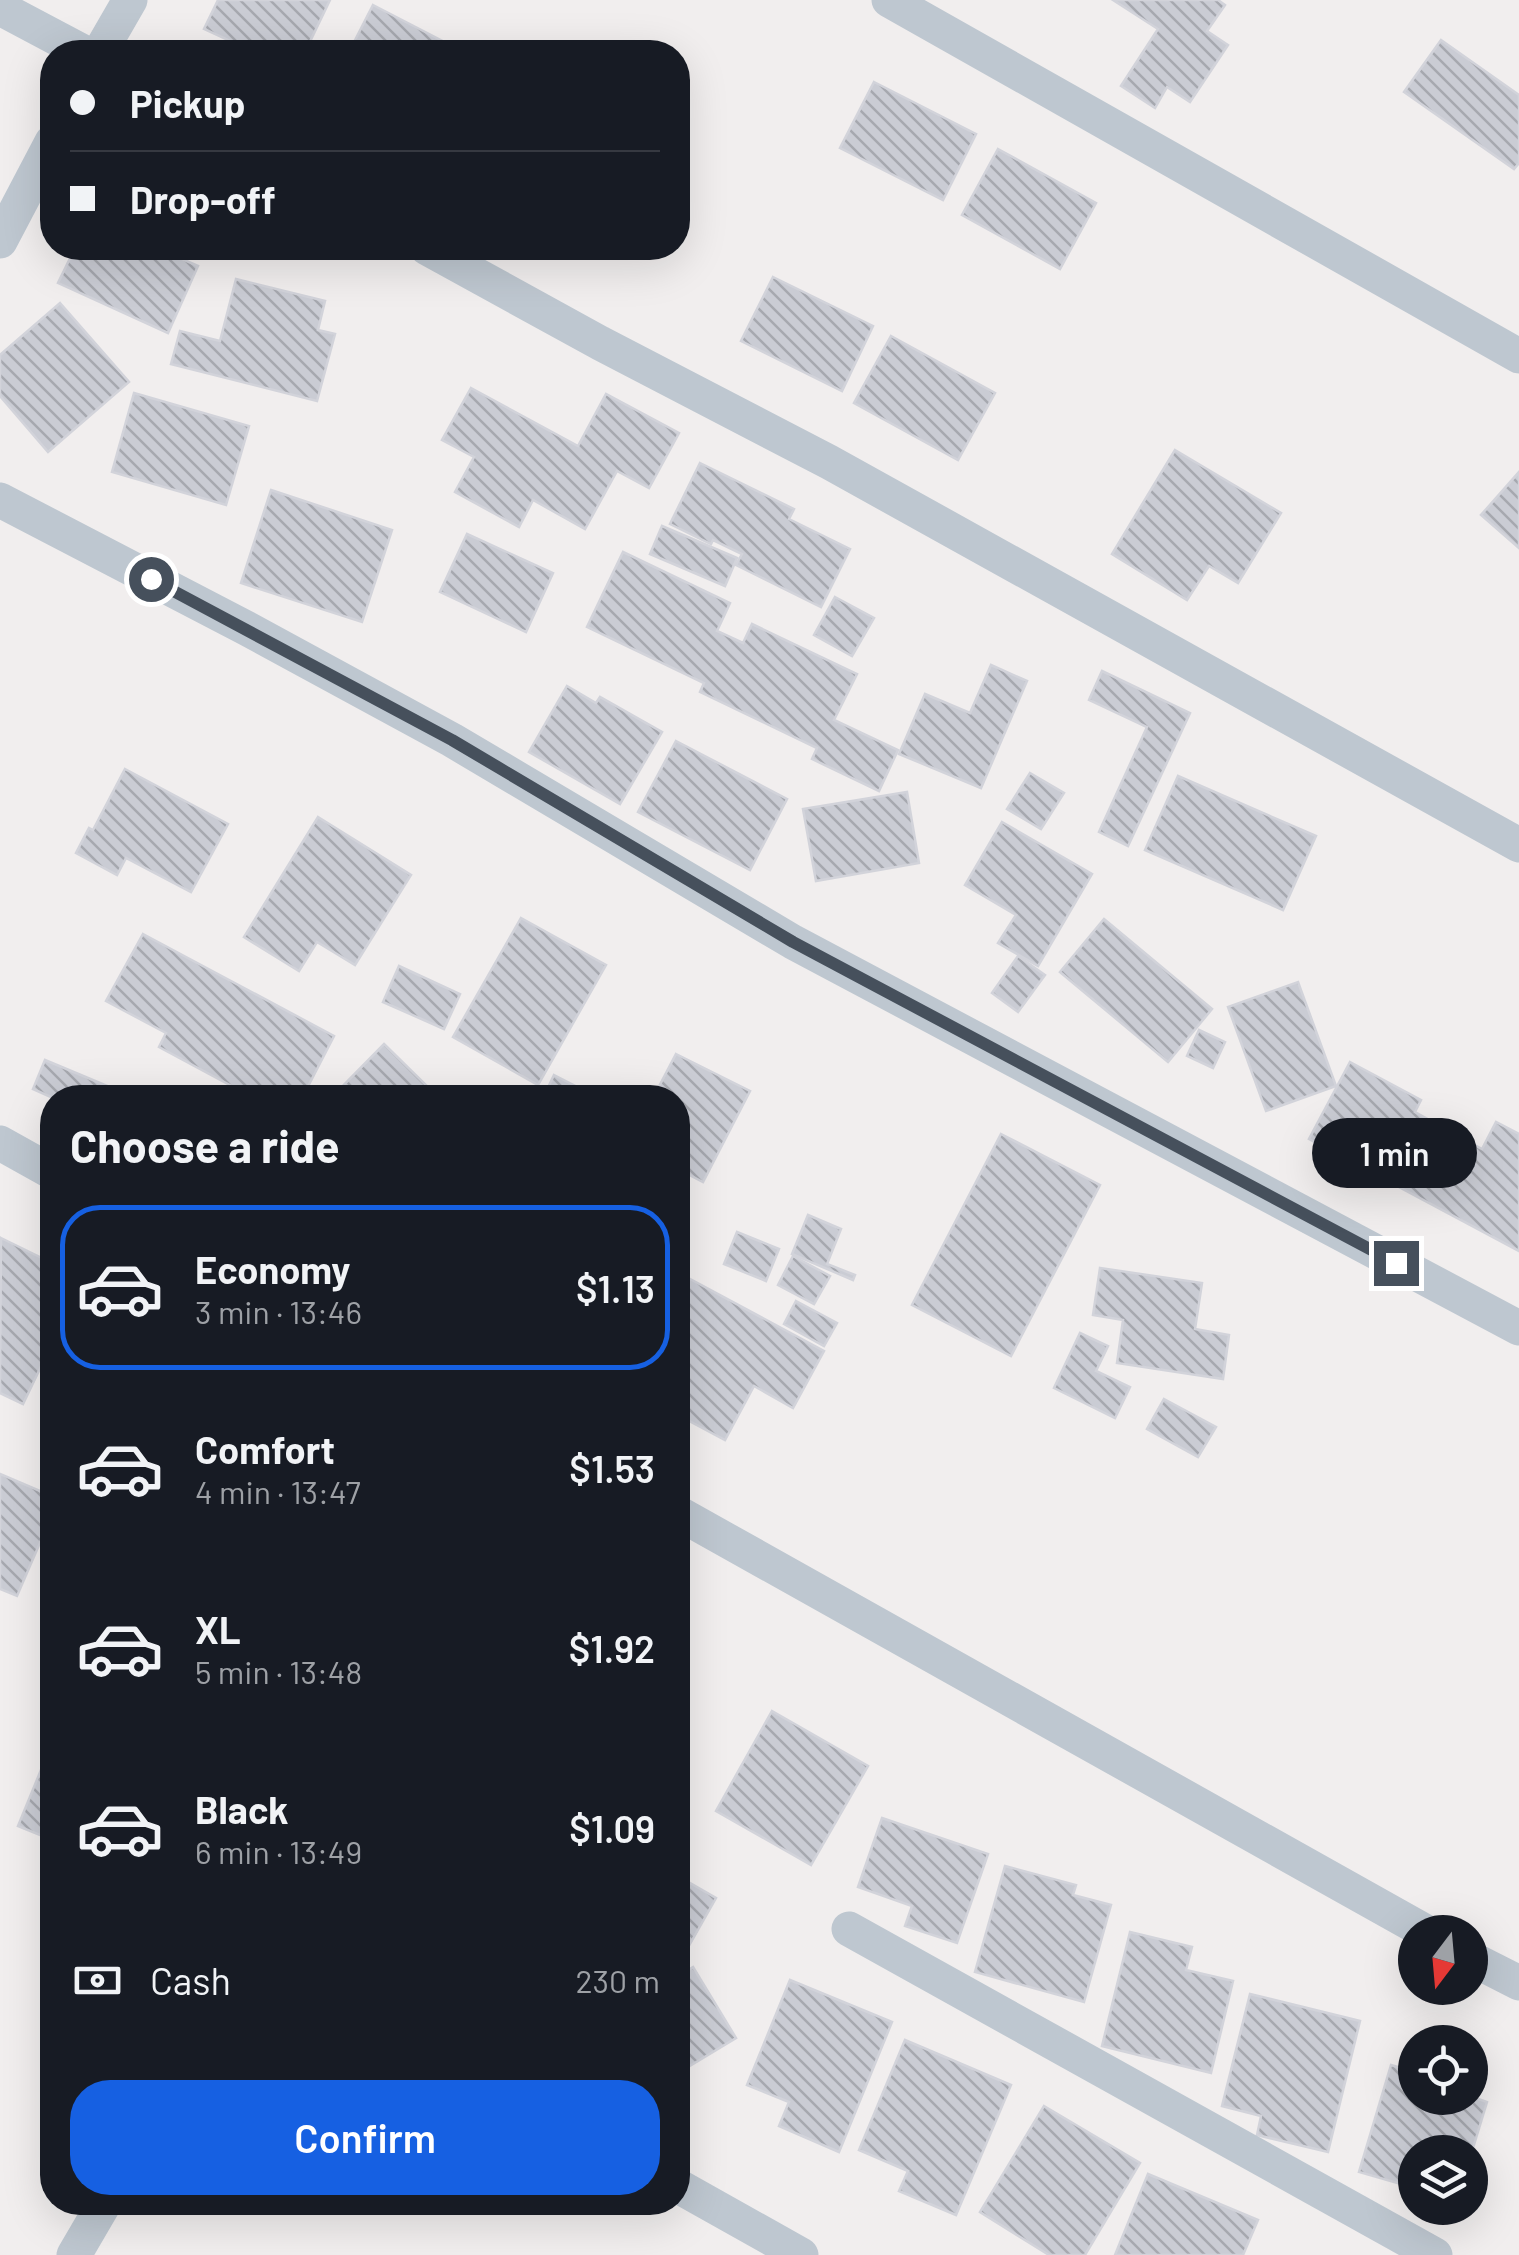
<!DOCTYPE html>
<html lang="en">
<head>
<meta charset="utf-8">
<style>
	:root { --surface:#171b24; --page:#20242c; --text:#f1f3f6; --muted:#9ea1a6; --line:#363941; --accent:#1660e2 }
	body { margin:0; font-family:Barlow,sans-serif; background:var(--page); color:var(--text); height:100vh; display:flex; flex-direction:column; font-size:38px; white-space:nowrap }
	* { box-sizing:border-box; margin:0 }
	p { font-size:32px; color:var(--muted) }
	.icon { flex:none; width:55px; height:55px; fill:none; stroke:currentColor; stroke-width:2; stroke-linecap:round; stroke-linejoin:round }
	.map { position:relative; flex:1; overflow:hidden }
	.side { position:absolute; left:40px; top:1085px; width:650px; height:1130px; display:flex; flex-direction:column; background:var(--surface); border-radius:40px; box-shadow:0 10px 40px #0002 }
	.side>* { flex:none }
	.top-card { position:absolute; left:40px; top:40px; width:650px; height:220px; border-radius:40px; box-shadow:0 10px 40px #0002; display:grid; align-content:center; height:220px; padding:0 30px; background:var(--surface) }
	.needle { width:65px; rotate:196deg }
	.buttons { position:absolute; left:1398px; top:1915px; display:grid; gap:20px }
	.buttons a { display:grid; place-items:center; width:90px; height:90px; border-radius:50%; background:var(--surface); box-shadow:0 10px 40px #0002; font-size:50px }
	.end { position:absolute; width:45px; height:45px; margin:-22px; border:12px solid #46505c; background:#fff; box-shadow:0 0 0 5px #fff }
	.from { border-radius:50% }
	.bubble { position:absolute; height:70px; border-radius:35px; background:var(--surface); box-shadow:0 10px 40px #0002; font-size:32px; font-weight:600; line-height:70px; text-align:center }
	.top-card b { display:flex; align-items:center; gap:35px; height:95px; font-size:38px }
	.top-card b+b { border-top:2px solid var(--line) }
	.top-card i { width:25px; height:25px; background:var(--text) }
	ul { padding:0; list-style:none }
	li { display:flex; align-items:center; gap:30px; height:165px; margin:0 20px 15px; padding:0 10px; border:5px solid transparent; border-radius:40px }
	li div { flex:1 }
	li b { display:block; font-size:38px }
	li em { font-style:normal; font-weight:600 }
	li.selected { border-color:var(--accent) }
	li>.icon { width:90px; height:90px; stroke-width:1.5 }
	h2 { padding:0 30px; font-size:45px; line-height:120px }
	.pay { display:flex; align-items:center; gap:25px; height:110px; padding:0 30px; font-size:38px }
	.pay p { margin-inline-start:auto }
	.primary-button { display:flex; gap:20px; margin-top:auto; padding:20px 30px }
	.primary-button a { flex:1; height:115px; border-radius:40px; background:var(--accent); color:#fff; font-size:40px; font-weight:600; line-height:115px; text-align:center }
	.map>svg:first-child { display:block }
	.building { fill:url(#building-back-hatch); stroke:#d2d3da; stroke-width:2.5 }
	.lines { fill:none; stroke-linecap:round; stroke-linejoin:round }
	.street { stroke:#bec7d0; stroke-width:35 }
	.route { stroke:#46505c; stroke-width:12 }
</style>
</head>
<body>
<div class="map">
<svg width="1519" height="2255" viewBox="0 0 1519 2255">
	<defs>
		<pattern id="building-back-hatch" width="6" height="6" patternUnits="userSpaceOnUse" patternTransform="scale(2.5)"><rect width="6" height="6" fill="#caccd4"/><path d="M-1 5l2 2M0 0l6 6M5-1l2 2" fill="none" stroke="#a6a8af"/></pattern>
	</defs>
	<rect width="100%" height="100%" fill="#f1eeee"/>
	<g class="building">
		<path d="M 218,0 L 330,0 L 305,52 L 254,52 L 204,29 Z"/>
		<path d="M 1113,0 L 1218,0 L 1225,5 L 1207,31 L 1228,45 L 1190,102 L 1167,87 L 1155,108 L 1121,86 L 1158,29 Z"/>
		<path d="M 373,5 L 464,52 L 349,52 Z"/>
		<path d="M 1441,40 L 1519,95 L 1519,163 L 1514,169 L 1404,92 Z"/>
		<path d="M 874,82 L 976,134 L 943,200 L 840,148 Z"/>
		<path d="M 998,149 L 1096,203 L 1060,269 L 962,215 Z"/>
		<path d="M 75,248 L 157,248 L 198,266 L 168,333 L 58,283 Z"/>
		<path d="M 773,277 L 873,326 L 842,391 L 741,341 Z"/>
		<path d="M 236,279 L 325,301 L 318,330 L 335,334 L 317,401 L 171,364 L 180,331 L 220,341 Z"/>
		<path d="M 60,303 L 129,382 L 48,452 L 0,396 L 0,355 Z"/>
		<path d="M 891,336 L 995,393 L 958,460 L 854,403 Z"/>
		<path d="M 471,388 L 578,446 L 606,394 L 679,433 L 649,488 L 617,471 L 585,529 L 533,500 L 519,527 L 455,492 L 474,457 L 442,440 Z"/>
		<path d="M 134,393 L 249,426 L 226,505 L 112,472 Z"/>
		<path d="M 1175,450 L 1281,513 L 1238,583 L 1209,566 L 1187,600 L 1112,554 Z"/>
		<path d="M 700,463 L 794,509 L 789,519 L 850,549 L 821,607 L 736,565 L 742,554 L 713,540 L 711,544 L 670,524 Z"/>
		<path d="M 1519,472 L 1519,548 L 1481,515 Z"/>
		<path d="M 271,490 L 392,530 L 362,622 L 241,583 Z"/>
		<path d="M 662,526 L 737,558 L 725,586 L 650,554 Z"/>
		<path d="M 467,534 L 553,573 L 526,632 L 440,592 Z"/>
		<path d="M 623,552 L 730,603 L 717,631 L 743,643 L 752,624 L 857,674 L 834,720 L 898,750 L 879,791 L 812,759 L 817,748 L 700,692 L 704,683 L 587,627 Z"/>
		<path d="M 835,597 L 874,618 L 852,656 L 814,635 Z"/>
		<path d="M 991,665 L 1027,681 L 981,788 L 899,754 L 925,694 L 970,713 Z"/>
		<path d="M 1102,671 L 1190,713 L 1128,846 L 1099,832 L 1147,727 L 1089,700 Z"/>
		<path d="M 567,686 L 596,703 L 600,697 L 662,732 L 620,804 L 529,752 Z"/>
		<path d="M 676,741 L 787,799 L 750,870 L 638,812 Z"/>
		<path d="M 125,769 L 228,824 L 191,892 L 126,858 L 117,875 L 76,853 L 89,828 L 93,830 Z"/>
		<path d="M 1030,773 L 1064,793 L 1041,829 L 1007,809 Z"/>
		<path d="M 1178,776 L 1316,836 L 1283,910 L 1145,850 Z"/>
		<path d="M 907,792 L 919,863 L 816,881 L 803,809 Z"/>
		<path d="M 318,817 L 411,875 L 355,965 L 317,942 L 299,971 L 244,937 Z"/>
		<path d="M 1002,822 L 1092,874 L 1038,966 L 998,943 L 1016,915 L 965,885 Z"/>
		<path d="M 521,918 L 606,965 L 538,1085 L 453,1037 Z"/>
		<path d="M 1104,919 L 1212,1009 L 1168,1062 L 1060,972 Z"/>
		<path d="M 143,934 L 334,1036 L 302,1098 L 254,1098 L 159,1047 L 166,1033 L 106,1001 Z"/>
		<path d="M 1018,956 L 1045,975 L 1018,1012 L 992,993 Z"/>
		<path d="M 399,966 L 460,994 L 444,1029 L 383,1002 Z"/>
		<path d="M 1298,982 L 1336,1086 L 1266,1111 L 1228,1007 Z"/>
		<path d="M 1199,1030 L 1225,1042 L 1213,1068 L 1187,1056 Z"/>
		<path d="M 384,1044 L 432,1091 L 426,1098 L 331,1098 Z"/>
		<path d="M 676,1054 L 750,1091 L 703,1182 L 678,1169 L 678,1098 L 653,1098 Z"/>
		<path d="M 45,1060 L 112,1088 L 108,1098 L 53,1098 L 33,1089 Z"/>
		<path d="M 1350,1062 L 1421,1100 L 1415,1112 L 1482,1149 L 1496,1122 L 1519,1134 L 1519,1251 L 1309,1139 Z"/>
		<path d="M 554,1075 L 599,1098 L 543,1098 Z"/>
		<path d="M 1001,1134 L 1100,1185 L 1011,1356 L 912,1305 Z"/>
		<path d="M 808,1215 L 841,1229 L 827,1264 L 855,1275 L 853,1280 L 792,1254 Z"/>
		<path d="M 737,1232 L 779,1249 L 766,1281 L 724,1264 Z"/>
		<path d="M 1,1238 L 52,1263 L 52,1357 L 47,1354 L 23,1404 L 0,1393 Z"/>
		<path d="M 793,1256 L 830,1276 L 814,1304 L 778,1285 Z"/>
		<path d="M 1100,1268 L 1202,1283 L 1195,1329 L 1229,1335 L 1223,1379 L 1117,1363 L 1123,1320 L 1093,1315 Z"/>
		<path d="M 679,1273 L 824,1351 L 793,1408 L 754,1386 L 725,1440 L 678,1415 L 678,1373 L 686,1358 L 678,1354 Z"/>
		<path d="M 796,1301 L 837,1323 L 824,1346 L 784,1324 Z"/>
		<path d="M 1080,1333 L 1108,1346 L 1096,1371 L 1130,1387 L 1115,1418 L 1054,1388 Z"/>
		<path d="M 1164,1399 L 1216,1427 L 1198,1457 L 1147,1429 Z"/>
		<path d="M 0,1474 L 52,1496 L 52,1515 L 17,1596 L 0,1589 Z"/>
		<path d="M 772,1711 L 868,1766 L 811,1865 L 716,1811 Z"/>
		<path d="M 52,1743 L 52,1840 L 18,1826 Z"/>
		<path d="M 882,1818 L 988,1854 L 957,1943 L 905,1926 L 912,1906 L 858,1887 Z"/>
		<path d="M 1005,1866 L 1076,1885 L 1073,1895 L 1111,1905 L 1084,2002 L 975,1972 Z"/>
		<path d="M 678,1876 L 716,1898 L 678,1965 Z"/>
		<path d="M 1130,1932 L 1192,1947 L 1186,1970 L 1233,1981 L 1211,2073 L 1102,2046 Z"/>
		<path d="M 693,1967 L 736,2038 L 678,2073 L 678,1977 Z"/>
		<path d="M 790,1980 L 892,2022 L 839,2152 L 779,2126 L 789,2102 L 747,2085 Z"/>
		<path d="M 1250,1994 L 1360,2021 L 1328,2152 L 1257,2135 L 1261,2116 L 1222,2106 Z"/>
		<path d="M 905,2040 L 1011,2085 L 956,2215 L 899,2191 L 908,2171 L 859,2150 Z"/>
		<path d="M 1391,2065 L 1415,2072 L 1415,2098 L 1470,2096 L 1487,2102 L 1470,2158 L 1470,2152 L 1415,2152 L 1415,2188 L 1359,2172 Z"/>
		<path d="M 1044,2106 L 1140,2163 L 1085,2255 L 1049,2255 L 980,2212 Z"/>
		<path d="M 1148,2174 L 1258,2220 L 1243,2255 L 1115,2255 Z"/>
	</g>
	<g class="lines">
		<g class="street">
			<path d="M 889,0 L 1519,356"/>
			<path d="M 0,8 L 83,52"/>
			<path d="M 100,52 L 130,0"/>
			<path d="M 0,241 L 52,142"/>
			<path d="M 427,248 L 600,343 L 829,462 L 1519,845"/>
			<path d="M 0,500 L 246,628 L 452,740 L 793,942 L 1519,1328"/>
			<path d="M 0,1143 L 52,1172"/>
			<path d="M 678,1513 L 1426,1932"/>
			<path d="M 849,1929 L 1435,2255"/>
			<path d="M 1470,1958 L 1519,1983"/>
			<path d="M 678,2186 L 801,2255"/>
			<path d="M 74,2255 L 105,2202"/>
		</g>
	</g>
	<g class="lines">
		<path class="route" d="M 151,579 L 452,740 L 793,942 L 1396,1263"/>
	</g>
</svg>
<div class="buttons">
<a><svg class="needle" viewBox="-14 -14 28 28"><path d="M0-13l5 13h-10z" fill="#e53935"/><path d="M0 13l5-13h-10z" fill="#9ea1a6"/></svg></a>
<a><svg class="icon" aria-label="locate" viewBox="0 0 24 24"><circle cx="12" cy="12" r="6"/><path d="M12 2v4M12 18v4M2 12h4M18 12h4"/></svg></a>
<a><svg class="icon" aria-label="layers" viewBox="0 0 24 24"><path d="M12 4l9 5-9 5-9-5zM3 14l9 5 9-5"/></svg></a>
</div>
<i class="end from" style="left:151px;top:579px"></i>
<i class="end" style="left:1396px;top:1263px"></i>
<div class="bubble" style="left:1312px;top:1118px;width:165px">1 min</div>
<div class="top-card">
<b><i class="from"></i>Pickup</b>
<b><i></i>Drop-off</b>
</div>
<section class="side">
<h2>Choose a ride</h2>
<ul>
<li class="selected"><svg class="icon" aria-label="car" viewBox="0 0 24 24"><path d="M5 17H2v-5l4-1 3-4h7l3 4 3 1v5h-3M9 17h6M6 11h13"/><circle cx="7" cy="17" r="2"/><circle cx="17" cy="17" r="2"/></svg><div><b>Economy</b><p>3 min · 13:46</p></div><em>$1.13</em></li>
<li><svg class="icon" aria-label="car" viewBox="0 0 24 24"><path d="M5 17H2v-5l4-1 3-4h7l3 4 3 1v5h-3M9 17h6M6 11h13"/><circle cx="7" cy="17" r="2"/><circle cx="17" cy="17" r="2"/></svg><div><b>Comfort</b><p>4 min · 13:47</p></div><em>$1.53</em></li>
<li><svg class="icon" aria-label="car" viewBox="0 0 24 24"><path d="M5 17H2v-5l4-1 3-4h7l3 4 3 1v5h-3M9 17h6M6 11h13"/><circle cx="7" cy="17" r="2"/><circle cx="17" cy="17" r="2"/></svg><div><b>XL</b><p>5 min · 13:48</p></div><em>$1.92</em></li>
<li><svg class="icon" aria-label="car" viewBox="0 0 24 24"><path d="M5 17H2v-5l4-1 3-4h7l3 4 3 1v5h-3M9 17h6M6 11h13"/><circle cx="7" cy="17" r="2"/><circle cx="17" cy="17" r="2"/></svg><div><b>Black</b><p>6 min · 13:49</p></div><em>$1.09</em></li>
</ul>
<div class="pay"><svg class="icon" aria-label="cash" viewBox="0 0 24 24"><path d="M3 7h18v10H3z"/><circle cx="12" cy="12" r="2"/></svg>Cash<p>230 m</p></div>
<div class="primary-button"><a>Confirm</a></div>
</section>
</div>
</body>
</html>
